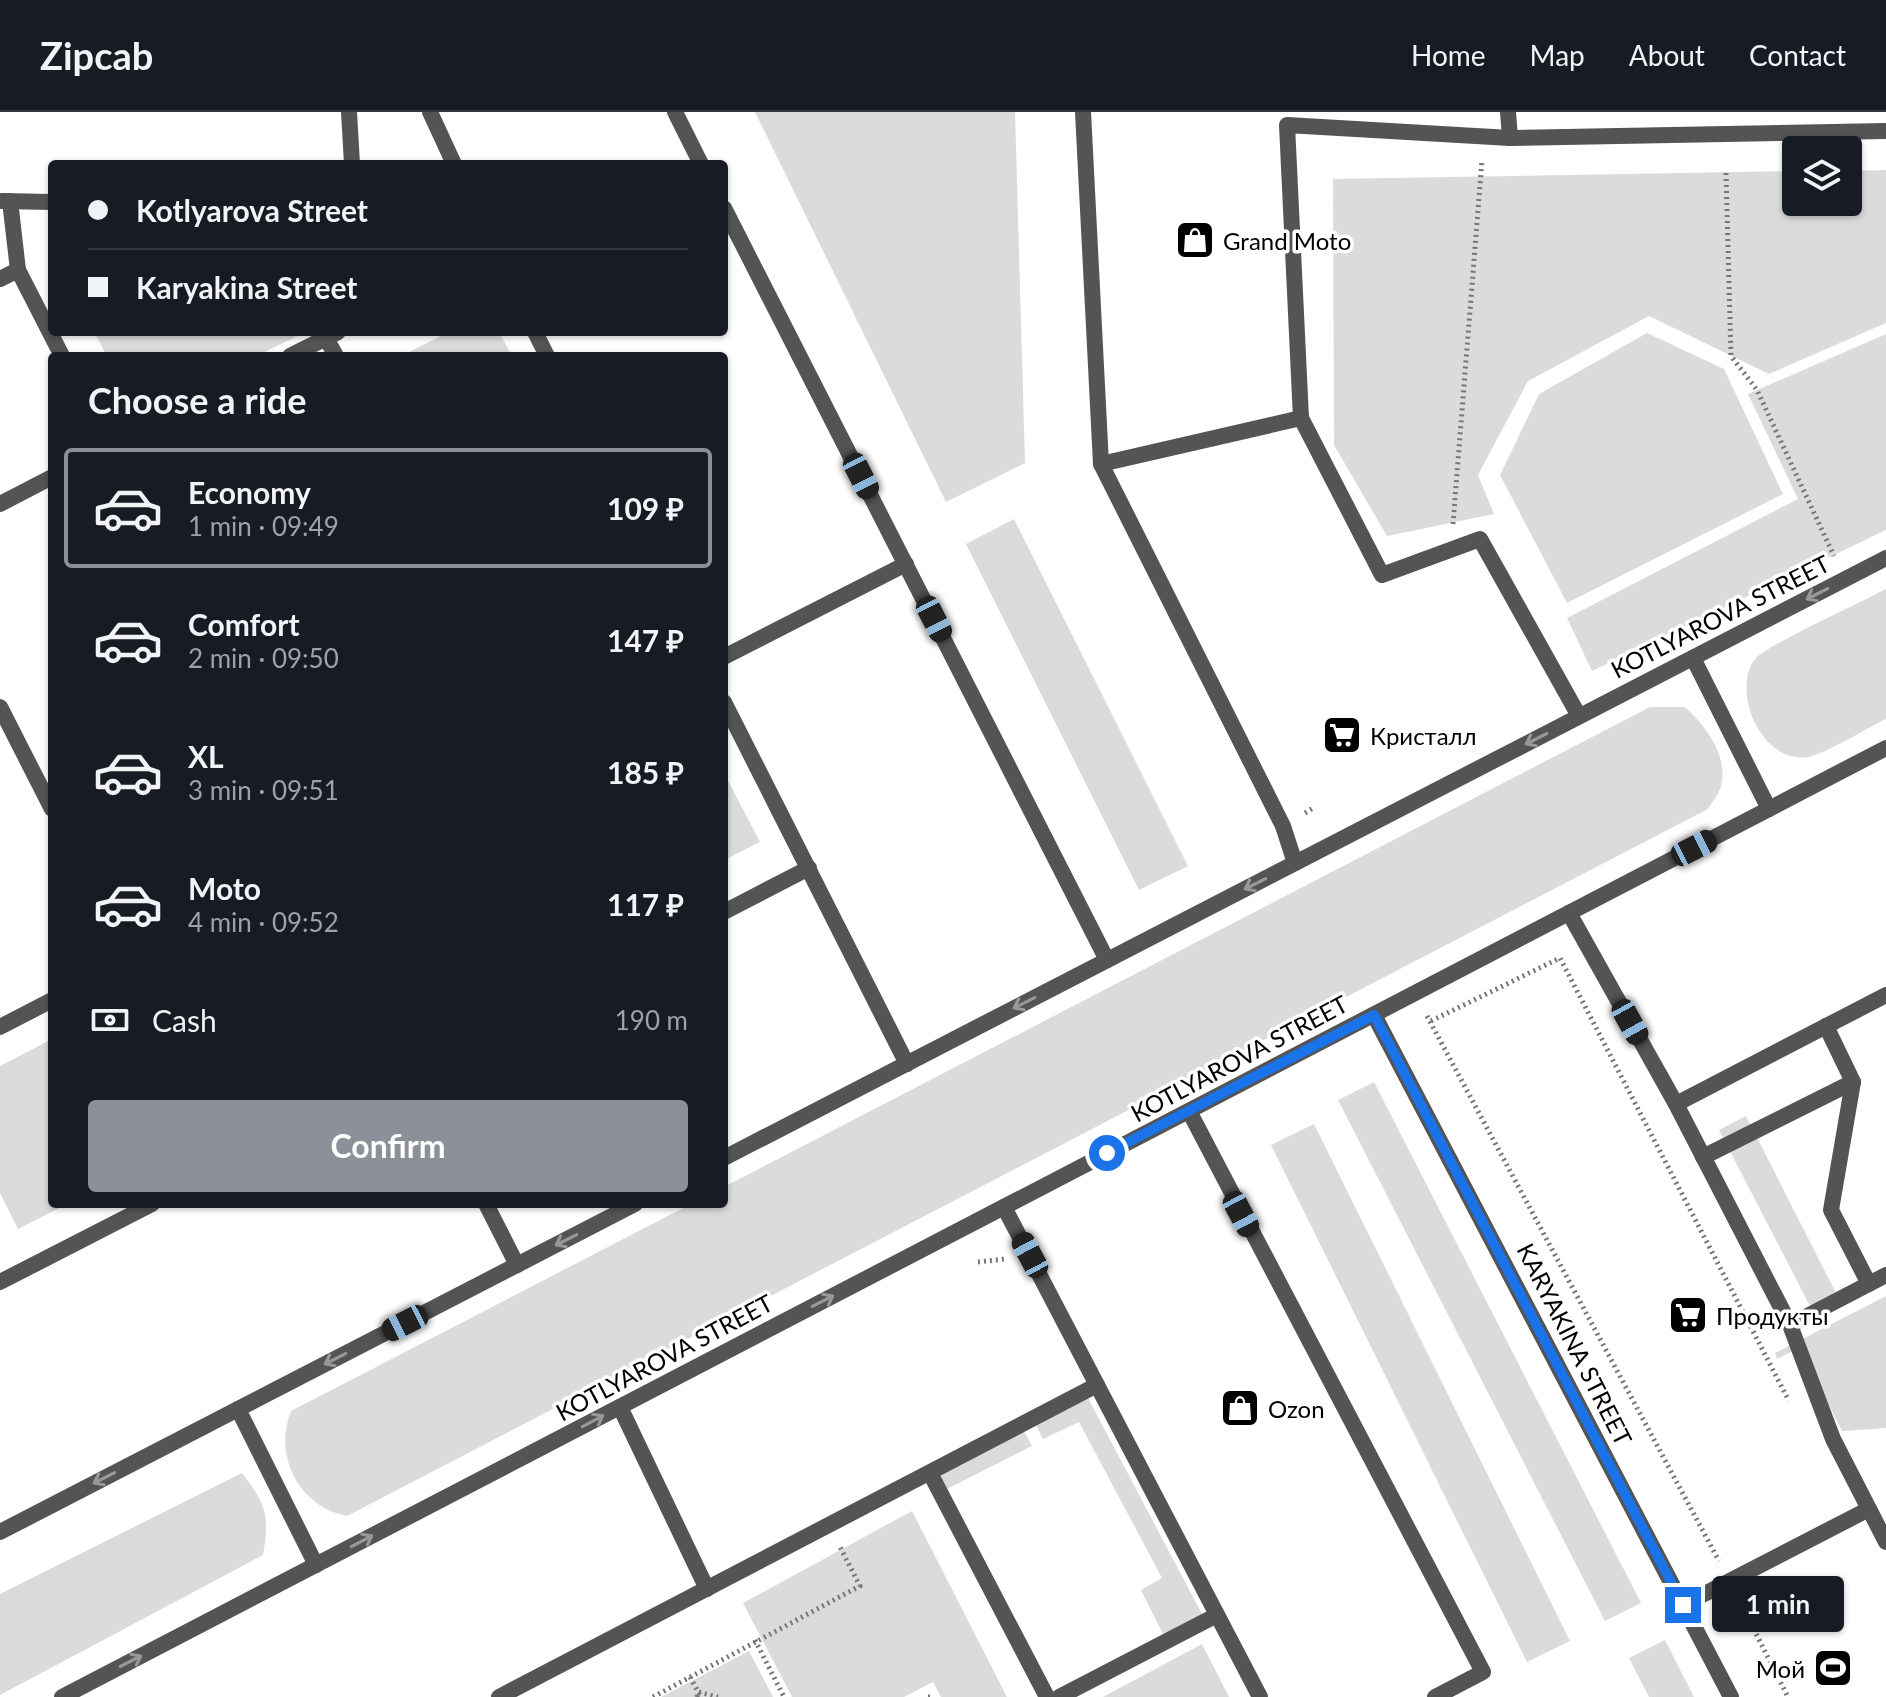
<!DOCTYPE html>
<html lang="en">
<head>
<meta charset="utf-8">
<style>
	:root { --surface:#171b24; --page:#242831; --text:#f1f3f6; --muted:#9ea1a6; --line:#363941; --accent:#8c9099 }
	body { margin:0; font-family:Lato,sans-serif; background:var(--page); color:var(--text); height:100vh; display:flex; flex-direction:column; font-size:30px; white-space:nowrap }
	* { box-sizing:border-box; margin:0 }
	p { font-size:26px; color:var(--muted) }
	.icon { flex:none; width:44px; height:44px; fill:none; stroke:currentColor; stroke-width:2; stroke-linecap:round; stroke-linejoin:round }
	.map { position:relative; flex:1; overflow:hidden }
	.details { position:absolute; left:48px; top:240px; width:680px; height:856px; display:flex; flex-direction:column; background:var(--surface); border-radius:8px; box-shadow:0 2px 6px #0004 }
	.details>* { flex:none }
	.top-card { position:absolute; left:48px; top:48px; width:680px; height:176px; border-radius:8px; box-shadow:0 2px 6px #0004; display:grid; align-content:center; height:176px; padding:0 40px; background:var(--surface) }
	.tools { position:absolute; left:1782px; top:24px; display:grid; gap:16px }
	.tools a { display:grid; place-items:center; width:80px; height:80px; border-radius:8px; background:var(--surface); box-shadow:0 2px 6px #0004; font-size:40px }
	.end { position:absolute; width:36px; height:36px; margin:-18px; border:10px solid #1a73e8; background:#fff; box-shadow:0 0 0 4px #fff }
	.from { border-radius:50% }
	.bubble { position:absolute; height:56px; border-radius:8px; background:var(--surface); box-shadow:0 2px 6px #0004; font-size:26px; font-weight:700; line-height:56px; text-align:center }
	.car { position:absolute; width:24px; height:48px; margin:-24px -12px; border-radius:10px; box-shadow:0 0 6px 2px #0007; background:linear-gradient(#222 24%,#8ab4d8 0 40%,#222 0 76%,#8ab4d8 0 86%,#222 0) }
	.top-card b { display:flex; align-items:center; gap:28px; height:76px; font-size:30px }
	.top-card b+b { border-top:2px solid var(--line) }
	.top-card i { width:20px; height:20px; background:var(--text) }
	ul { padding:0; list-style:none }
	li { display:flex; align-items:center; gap:24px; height:120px; margin:0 16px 12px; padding:0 24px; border:4px solid transparent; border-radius:8px }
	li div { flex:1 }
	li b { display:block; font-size:30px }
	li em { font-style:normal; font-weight:700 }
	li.current { border-color:var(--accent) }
	li>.icon { width:72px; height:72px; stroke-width:1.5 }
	h2 { padding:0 40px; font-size:36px; line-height:96px }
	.pay { display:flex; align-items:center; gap:20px; height:88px; padding:0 40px; font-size:30px }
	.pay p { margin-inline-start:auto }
	.cta { display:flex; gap:16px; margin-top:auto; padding:16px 40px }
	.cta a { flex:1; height:92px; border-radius:8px; background:var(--accent); color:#fff; font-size:32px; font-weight:700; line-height:92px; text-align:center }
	header { display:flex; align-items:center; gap:48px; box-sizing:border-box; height:112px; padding:0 40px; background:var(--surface); border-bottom:2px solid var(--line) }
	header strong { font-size:38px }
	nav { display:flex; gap:44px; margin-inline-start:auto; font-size:28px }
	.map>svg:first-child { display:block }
	.green { fill:#dbdbdb }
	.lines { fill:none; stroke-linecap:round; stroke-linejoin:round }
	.path { stroke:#767676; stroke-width:5; stroke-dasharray:2 4; stroke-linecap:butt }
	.service { stroke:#545454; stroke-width:16 }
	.minor { stroke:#545454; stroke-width:16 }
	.oneway { stroke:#989898 }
	.route { stroke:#1a73e8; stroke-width:10 }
	.labels { text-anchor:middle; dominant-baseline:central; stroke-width:7; stroke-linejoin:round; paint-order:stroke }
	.poi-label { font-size:24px; fill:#000; stroke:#fff; text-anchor:start }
	.street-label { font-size:24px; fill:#000; stroke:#fff }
</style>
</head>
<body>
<header>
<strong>Zipcab</strong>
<nav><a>Home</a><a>Map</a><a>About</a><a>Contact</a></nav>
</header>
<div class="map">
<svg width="1886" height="1585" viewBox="0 0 1886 1585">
	<rect width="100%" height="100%" fill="#fff"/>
	<g class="green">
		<path d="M 755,0 L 1015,0 L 1025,351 L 946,390 Z"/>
		<path d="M 1886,58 L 1886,211 L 1769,262 L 1649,204 L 1528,269 L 1478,363 L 1494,402 L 1387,424 L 1334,333 L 1333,67 L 1796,59 L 1796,90 L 1848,90 L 1848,59 Z"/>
		<path d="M 94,220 L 306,220 L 256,244 L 107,244 Z"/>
		<path d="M 449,220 L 499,220 L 512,244 L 401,244 Z"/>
		<path d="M 1647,221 L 1724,257 L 1783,382 L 1567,491 L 1500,363 L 1539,282 Z"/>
		<path d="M 1886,222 L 1886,418 L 1592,559 L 1567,506 L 1798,387 L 1748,282 Z"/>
		<path d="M 1014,407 L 1188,754 L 1139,778 L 966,432 Z"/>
		<path d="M 1886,477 L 1886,607 C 1867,616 1827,641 1808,645 C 1763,653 1730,580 1755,547 C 1765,534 1864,489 1886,477 Z"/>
		<path d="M 1650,595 L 1685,595 C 1705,613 1729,644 1721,674 C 1719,682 1712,690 1708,697 L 347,1404 C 299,1395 273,1344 291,1299 L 691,1092 L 724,1092 L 724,1075 Z"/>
		<path d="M 724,661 L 760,730 L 724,748 Z"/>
		<path d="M 52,927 L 52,1092 L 67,1092 L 18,1117 L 0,1081 L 0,954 Z"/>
		<path d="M 1374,970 L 1641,1491 L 1605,1509 L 1338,988 Z"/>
		<path d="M 1746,1004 L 1836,1181 L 1810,1194 L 1719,1018 Z"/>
		<path d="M 1314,1012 L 1570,1529 L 1527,1550 L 1271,1033 Z"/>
		<path d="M 1886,1184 L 1886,1316 L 1842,1319 L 1799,1236 L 1777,1247 L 1775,1241 Z"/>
		<path d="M 1088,1286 L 1203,1504 L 1164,1524 L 1141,1478 L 1162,1466 L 1079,1310 L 1043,1327 L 1036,1313 Z"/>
		<path d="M 1024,1319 L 1032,1334 L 945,1378 L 938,1364 Z"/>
		<path d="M 242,1361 C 266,1392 270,1404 263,1443 L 0,1583 L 0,1482 Z"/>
		<path d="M 912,1399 L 1007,1585 L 941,1585 L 933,1570 L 904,1585 L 792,1585 L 743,1491 Z"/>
		<path d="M 1665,1528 L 1694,1585 L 1649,1585 L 1629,1546 Z"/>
		<path d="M 1202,1532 L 1229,1585 L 1103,1585 Z"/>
		<path d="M 749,1539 L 773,1585 L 661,1585 Z"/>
	</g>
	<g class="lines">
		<g class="path">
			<path d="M 1726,61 L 1731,244 L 1757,278 L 1834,444"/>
			<path d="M 1453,412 L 1482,48"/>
			<path d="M 1305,701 L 1315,695"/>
			<path d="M 1427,904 L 1719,1449"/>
			<path d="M 1431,909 L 1560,846 L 1789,1289"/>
			<path d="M 978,1150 L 1005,1147"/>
			<path d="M 1740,1490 L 1788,1585"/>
			<path d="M 755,1528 L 784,1585"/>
			<path d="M 690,1565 L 701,1585"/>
			<path d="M 653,1585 L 860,1474 L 840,1435"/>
			<path d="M 697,1585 L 698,1580 L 718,1585"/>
			<path d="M 928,1585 L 932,1585"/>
		</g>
		<g class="service">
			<path d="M 349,0 L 352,52"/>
			<path d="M 430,0 L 454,52"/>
			<path d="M 1508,0 L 1510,26"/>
			<path d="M 2,89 L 52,90"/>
			<path d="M 10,89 L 18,158"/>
			<path d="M 0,167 L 18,158 L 62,244"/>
			<path d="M 535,220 L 547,244"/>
			<path d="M 326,226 L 336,244"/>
			<path d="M 290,244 L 338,220"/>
			<path d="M 1301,306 L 1382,463 L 1480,427 L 1579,604"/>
			<path d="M 1101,352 L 1301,306 L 1287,13 L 1510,26 L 1886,19"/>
			<path d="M 0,392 L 52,365"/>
			<path d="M 724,545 L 906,452"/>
			<path d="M 724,590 L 907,952"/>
			<path d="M 0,595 L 52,697"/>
			<path d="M 724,800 L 809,756"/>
			<path d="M 1569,801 L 1676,992 L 1790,1213 L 1833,1327 L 1886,1430"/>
			<path d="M 1826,914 L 1853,970 L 1831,1098 L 1869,1172"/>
			<path d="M 0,915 L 52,888"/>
			<path d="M 1676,992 L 1886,883"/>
			<path d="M 1189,999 L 1483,1560 L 1435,1585"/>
			<path d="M 1703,1045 L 1853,970"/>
			<path d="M 486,1092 L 517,1153"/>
			<path d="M 1004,1095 L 1260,1585"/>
			<path d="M 0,1170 L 152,1092"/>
			<path d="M 1790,1213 L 1886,1163"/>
			<path d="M 620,1295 L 707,1477"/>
			<path d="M 930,1361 L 1047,1585"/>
			<path d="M 1683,1493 L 1869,1397"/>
			<path d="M 499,1585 L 1097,1273"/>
			<path d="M 1059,1585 L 1217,1503"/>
		</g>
		<g class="minor">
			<path d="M 675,0 L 701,52"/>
			<path d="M 1083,0 L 1101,352 L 1283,714 L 1295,751"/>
			<path d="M 724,96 L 1107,848"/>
			<path d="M 1693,546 L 1769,697"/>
			<path d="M 1374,903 L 1731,1585"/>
			<path d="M 724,1046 L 1886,446"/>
			<path d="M 238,1297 L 316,1453"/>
			<path d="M 0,1420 L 635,1092"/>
			<path d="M 62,1585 L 1886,636"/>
		</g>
	</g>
	<defs><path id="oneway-shaft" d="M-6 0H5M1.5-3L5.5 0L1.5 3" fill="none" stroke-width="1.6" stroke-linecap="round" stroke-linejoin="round" transform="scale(2)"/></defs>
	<g class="oneway">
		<use href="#oneway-shaft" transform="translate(1817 482) rotate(153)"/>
		<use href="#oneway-shaft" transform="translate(1536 627) rotate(153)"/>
		<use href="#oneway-shaft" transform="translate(1255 772) rotate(153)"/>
		<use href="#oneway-shaft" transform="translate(1024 891) rotate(153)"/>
		<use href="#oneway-shaft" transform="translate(566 1128) rotate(153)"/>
		<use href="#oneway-shaft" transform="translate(823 1189) rotate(-27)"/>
		<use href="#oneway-shaft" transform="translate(335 1247) rotate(153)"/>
		<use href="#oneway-shaft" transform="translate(593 1309) rotate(-28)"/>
		<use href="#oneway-shaft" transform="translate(104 1366) rotate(153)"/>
		<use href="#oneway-shaft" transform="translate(362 1429) rotate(-28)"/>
		<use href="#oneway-shaft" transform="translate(131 1549) rotate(-27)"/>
	</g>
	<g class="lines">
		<path class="route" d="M 1107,1041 L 1374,903 L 1683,1493"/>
	</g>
	<defs>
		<g id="shop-square" transform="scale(2)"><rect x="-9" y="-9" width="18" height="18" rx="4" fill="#000" stroke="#fff"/><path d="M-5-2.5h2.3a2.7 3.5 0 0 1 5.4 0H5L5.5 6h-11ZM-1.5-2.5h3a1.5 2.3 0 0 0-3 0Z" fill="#fff"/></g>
		<g id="supermarket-square" transform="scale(2)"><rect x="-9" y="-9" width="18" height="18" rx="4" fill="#000" stroke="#fff"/><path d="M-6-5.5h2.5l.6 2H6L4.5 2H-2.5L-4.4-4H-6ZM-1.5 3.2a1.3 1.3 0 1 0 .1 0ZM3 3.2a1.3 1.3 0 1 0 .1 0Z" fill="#fff"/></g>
		<g id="stadium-square" transform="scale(2)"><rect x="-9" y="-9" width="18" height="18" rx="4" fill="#000" stroke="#fff"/><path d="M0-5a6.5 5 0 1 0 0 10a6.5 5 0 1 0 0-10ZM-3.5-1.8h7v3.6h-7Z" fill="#fff"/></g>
	</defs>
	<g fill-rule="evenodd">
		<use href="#shop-square" x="1195" y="128"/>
		<use href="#supermarket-square" x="1342" y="623"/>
		<use href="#supermarket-square" x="1688" y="1203"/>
		<use href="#shop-square" x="1240" y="1296"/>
		<use href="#stadium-square" x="1833" y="1556"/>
	</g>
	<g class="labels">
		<g class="poi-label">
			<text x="1223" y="128">Grand Moto</text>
			<text x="1370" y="623">Кристалл</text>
			<text x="1716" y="1203">Продукты</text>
			<text x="1268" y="1296">Ozon</text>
			<text x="1805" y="1556" text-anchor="end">Мой</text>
		</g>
		<g class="street-label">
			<text transform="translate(1720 504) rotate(-27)">KOTLYAROVA STREET</text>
			<text transform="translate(1239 946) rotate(-28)">KOTLYAROVA STREET</text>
			<text transform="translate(1575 1232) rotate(63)">KARYAKINA STREET</text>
			<text transform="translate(664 1245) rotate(-28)">KOTLYAROVA STREET</text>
		</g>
	</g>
</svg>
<div class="tools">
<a><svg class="icon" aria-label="layers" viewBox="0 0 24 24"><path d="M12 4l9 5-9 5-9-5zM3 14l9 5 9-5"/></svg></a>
</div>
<i class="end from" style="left:1107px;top:1041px"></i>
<i class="end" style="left:1683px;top:1493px"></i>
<div class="bubble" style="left:1712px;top:1464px;width:132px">1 min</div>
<i class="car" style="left:861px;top:364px;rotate:153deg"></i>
<i class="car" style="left:934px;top:507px;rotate:153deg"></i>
<i class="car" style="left:1694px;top:736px;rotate:63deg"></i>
<i class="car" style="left:1630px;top:910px;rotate:151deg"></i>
<i class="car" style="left:1241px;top:1102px;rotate:152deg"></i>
<i class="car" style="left:1030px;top:1143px;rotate:332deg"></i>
<i class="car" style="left:405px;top:1211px;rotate:243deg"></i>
<div class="top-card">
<b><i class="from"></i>Kotlyarova Street</b>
<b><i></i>Karyakina Street</b>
</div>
<section class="details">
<h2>Choose a ride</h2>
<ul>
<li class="current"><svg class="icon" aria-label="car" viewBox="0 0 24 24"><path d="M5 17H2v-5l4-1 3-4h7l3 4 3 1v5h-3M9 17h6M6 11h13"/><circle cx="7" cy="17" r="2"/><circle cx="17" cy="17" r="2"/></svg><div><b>Economy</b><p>1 min · 09:49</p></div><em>109 ₽</em></li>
<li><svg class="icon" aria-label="car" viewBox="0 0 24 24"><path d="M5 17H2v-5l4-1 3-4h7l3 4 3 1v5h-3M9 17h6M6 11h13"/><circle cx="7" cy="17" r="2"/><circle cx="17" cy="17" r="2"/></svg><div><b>Comfort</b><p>2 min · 09:50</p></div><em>147 ₽</em></li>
<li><svg class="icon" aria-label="car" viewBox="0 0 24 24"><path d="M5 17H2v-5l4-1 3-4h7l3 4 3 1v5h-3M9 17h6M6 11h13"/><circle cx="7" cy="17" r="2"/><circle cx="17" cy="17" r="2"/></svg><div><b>XL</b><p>3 min · 09:51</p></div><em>185 ₽</em></li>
<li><svg class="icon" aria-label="car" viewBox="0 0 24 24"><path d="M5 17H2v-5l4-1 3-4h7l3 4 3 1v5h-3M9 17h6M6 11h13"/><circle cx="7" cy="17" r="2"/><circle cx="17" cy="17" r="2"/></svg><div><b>Moto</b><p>4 min · 09:52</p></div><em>117 ₽</em></li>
</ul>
<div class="pay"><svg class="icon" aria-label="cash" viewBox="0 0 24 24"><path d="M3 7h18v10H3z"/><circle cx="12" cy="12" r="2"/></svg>Cash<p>190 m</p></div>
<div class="cta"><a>Confirm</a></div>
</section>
</div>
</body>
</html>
